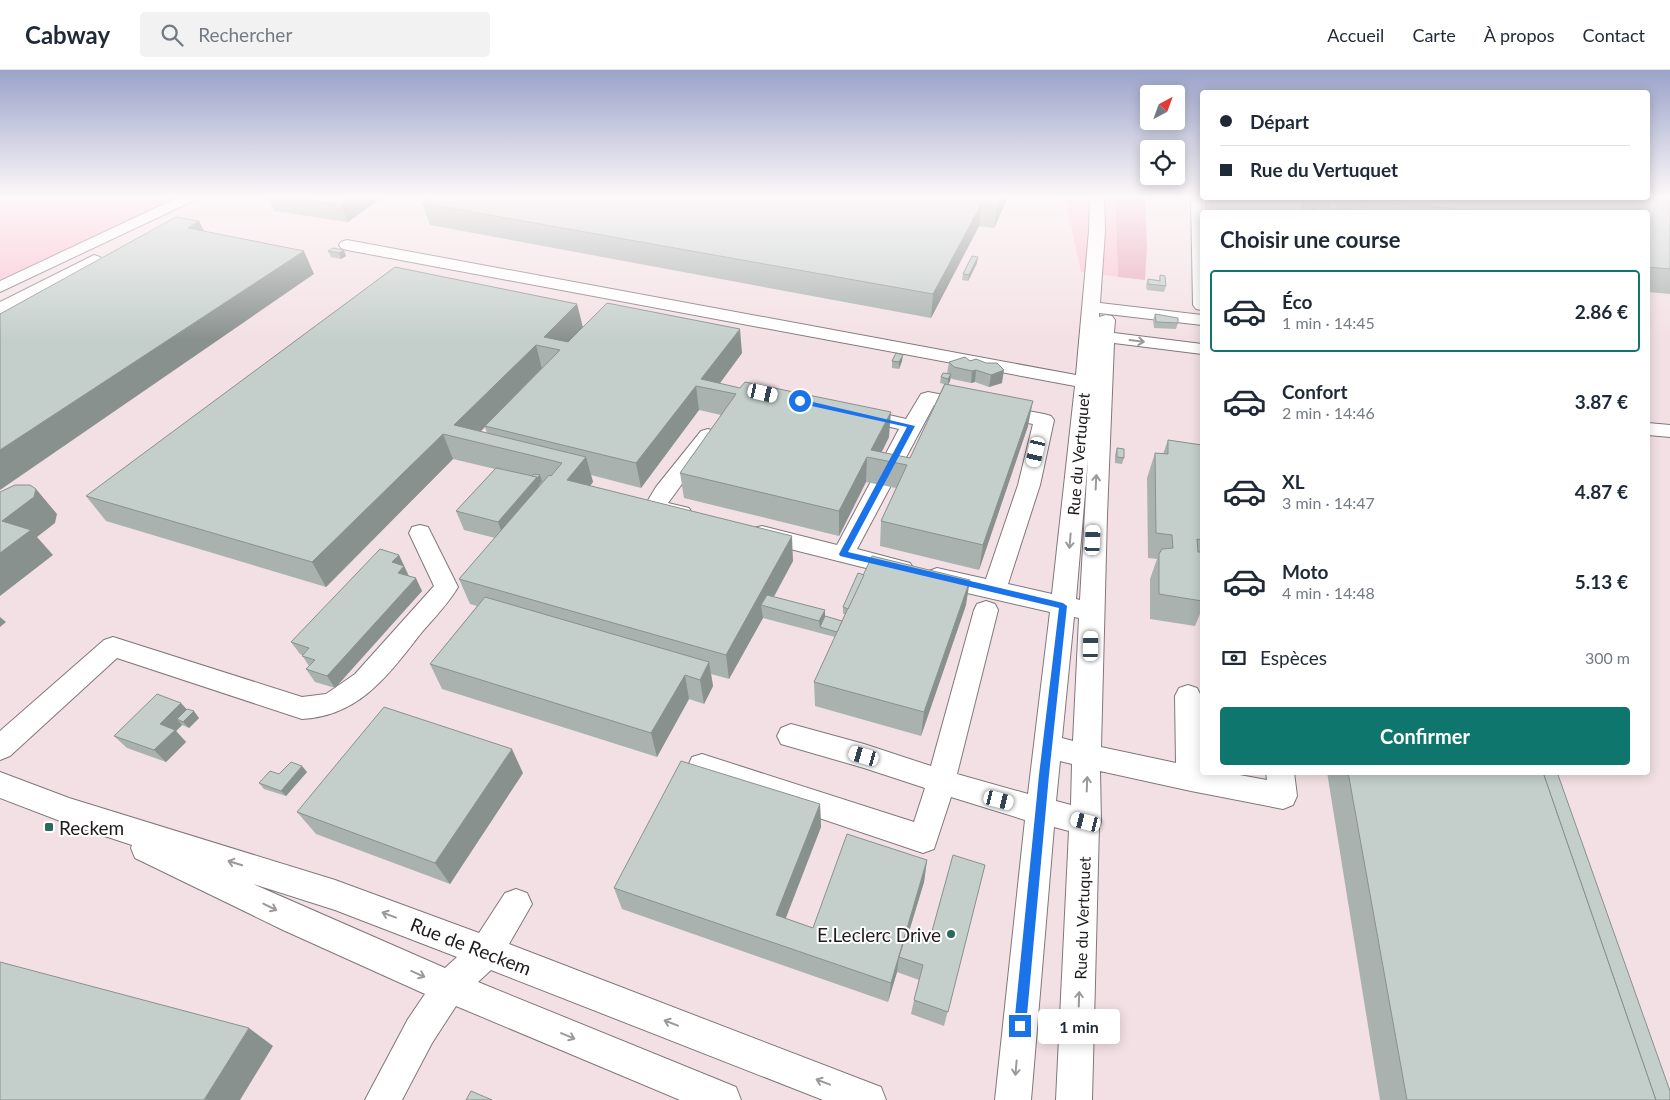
<!DOCTYPE html>
<html lang="fr">
<head>
<meta charset="utf-8">
<style>
	:root { --surface:#fff; --page:#f2f2f3; --text:#1f2937; --muted:#747a83; --line:#e0e1e3; --accent:#0f766e }
	body { margin:0; font-family:Lato,sans-serif; background:var(--page); color:var(--text); height:100vh; display:flex; flex-direction:column; font-size:19px; white-space:nowrap }
	* { box-sizing:border-box; margin:0 }
	p { font-size:16px; color:var(--muted) }
	.icon { flex:none; width:28px; height:28px; fill:none; stroke:currentColor; stroke-width:2; stroke-linecap:round; stroke-linejoin:round }
	.map { position:relative; flex:1; overflow:hidden }
	.drawer { position:absolute; left:1200px; top:140px; width:450px; height:565px; display:flex; flex-direction:column; background:var(--surface); border-radius:5px; box-shadow:0 2px 12px #0003 }
	.drawer>* { flex:none }
	.hud { position:absolute; left:1200px; top:20px; width:450px; height:110px; border-radius:5px; box-shadow:0 2px 12px #0003; display:grid; align-content:center; height:110px; padding:0 20px; background:var(--surface) }
	.needle { width:32px; rotate:41deg }
	.buttons { position:absolute; left:1140px; top:15px; display:grid; gap:10px }
	.buttons a { display:grid; place-items:center; width:45px; height:45px; border-radius:5px; background:var(--surface); box-shadow:0 2px 12px #0003; font-size:25px }
	.end { position:absolute; width:22px; height:22px; margin:-11px; border:6px solid #1a73e8; background:#fff; box-shadow:0 0 0 2px #fff }
	.from { border-radius:50% }
	.bubble { position:absolute; height:35px; border-radius:5px; background:var(--surface); box-shadow:0 2px 12px #0003; font-size:16px; font-weight:700; line-height:35px; text-align:center }
	.car { position:absolute; width:15px; height:30px; margin:-15px -8px; border-radius:6px; box-shadow:0 0 4px 1px #0007; background:linear-gradient(#fff 24%,#345 0 40%,#fff 0 76%,#345 0 86%,#fff 0) }
	.hud b { display:flex; align-items:center; gap:18px; height:48px; font-size:19px }
	.hud b+b { border-top:1px solid var(--line) }
	.hud i { width:12px; height:12px; background:var(--text) }
	ul { padding:0; list-style:none }
	li { display:flex; align-items:center; gap:15px; height:82px; margin:0 10px 8px; padding:0 10px; border:2px solid transparent; border-radius:5px }
	li div { flex:1 }
	li b { display:block; font-size:19px }
	li em { font-style:normal; font-weight:700 }
	li.active { border-color:var(--accent) }
	li>.icon { width:45px; height:45px; stroke-width:1.5 }
	h2 { padding:0 20px; font-size:22px; line-height:60px }
	.pay { display:flex; align-items:center; gap:12px; height:55px; padding:0 20px; font-size:19px }
	.pay p { margin-inline-start:auto }
	.cta { display:flex; gap:10px; margin-top:auto; padding:10px 20px }
	.cta a { flex:1; height:58px; border-radius:5px; background:var(--accent); color:#fff; font-size:20px; font-weight:700; line-height:58px; text-align:center }
	header { display:flex; align-items:center; gap:30px; box-sizing:border-box; height:70px; padding:0 25px; background:var(--surface); border-bottom:1px solid var(--line) }
	header strong { font-size:24px }
	nav { display:flex; gap:28px; margin-inline-start:auto; font-size:18px }
	.search { width:350px; height:45px; background:var(--page); display:flex; align-items:center; gap:12px; box-sizing:border-box; padding:0 18px; border-radius:5px; color:var(--muted); font-size:19px }
	.map>svg:first-child { display:block }
	.built { fill:#f3e0e5; fill-rule:evenodd }
	.green { fill:#fac0d2 }
	.forest { fill:#e7a6bb }
	.lines { fill:none; stroke-linecap:round; stroke-linejoin:round }
	.minor-casing { stroke:#81777a; stroke-width:2 }
	.minor { fill:#fff; fill-rule:evenodd }
	.wall { fill:#a9b2af; fill-rule:evenodd }
	.shaded-wall { fill:#89918f }
	.building { fill:#c4cfcc; stroke:#89918f }
	.oneway { stroke:#9b999a }
	.route { fill:#1a73e8 }
	.poi-dot { fill:#286a5b; stroke:#fff; stroke-width:2 }
	.labels { text-anchor:middle; dominant-baseline:central; stroke-width:4; stroke-linejoin:round; paint-order:stroke }
	.street-label { font-size:16px; fill:#201c1e; stroke:#fff }
	.near-poi-label { font-size:19px; fill:#201c1e; stroke:#fff; text-anchor:start }
	.near-street-label { font-size:19px; fill:#201c1e; stroke:#fff }
</style>
</head>
<body>
<header>
<strong>Cabway</strong>
<div class="search"><svg class="icon" aria-label="search" viewBox="0 0 24 24"><circle cx="10" cy="10" r="6"/><path d="M15 15l6 6"/></svg>Rechercher</div>
<nav><a>Accueil</a><a>Carte</a><a>À propos</a><a>Contact</a></nav>
</header>
<div class="map">
<svg width="1670" height="1030" viewBox="0 0 1670 1030">
	<rect width="100%" height="100%" fill="#faeff2"/>
	<path class="built" d="M 200,126 L 1064,126 L 1081,202 L 1144,210 L 1147,177 L 1145,126 L 1202,126 L 1202,128 L 1648,128 L 1670,126 L 1670,1030 L 0,1030 L 0,222 ZM 1202,142 L 1648,142 L 1648,702 L 1202,702 Z"/>
	<g class="green">
		<path d="M 0,126 L 200,126 L 0,222 Z"/>
		<path d="M 1064,126 L 1115,126 L 1118,207 L 1081,202 Z"/>
	</g>
	<path class="forest" d="M 1115,126 L 1145,126 L 1147,177 L 1145,210 L 1118,207 Z"/>
	<g class="lines">
		<g class="minor-casing">
			<g id="minor">
				<path d="M 181,126 L 199,126 L 197,129 L 0,222 L 0,211 Z"/>
				<path d="M 1090,126 L 1104,126 L 1105,161 L 1100,233 L 1202,245 L 1202,255 L 1099,243 L 1099,247 L 1106,245 L 1112,246 L 1115,250 L 1114,263 L 1202,274 L 1202,284 L 1114,273 L 1107,445 L 1101,677 L 1176,693 L 1175,626 L 1179,618 L 1188,615 L 1197,618 L 1201,626 L 1202,702 L 1223,702 L 1267,710 L 1266,702 L 1294,702 L 1297,726 L 1293,735 L 1283,739 L 1191,721 L 1100,701 L 1101,752 L 1099,756 L 1092,1030 L 1056,1030 L 1069,761 L 1054,757 L 1031,1030 L 995,1030 L 1025,750 L 951,727 L 934,779 L 923,783 L 692,705 L 688,696 L 692,687 L 702,684 L 914,752 L 925,718 L 864,698 L 781,674 L 777,666 L 781,658 L 791,654 L 864,674 L 931,696 L 974,540 L 977,534 L 986,531 L 995,534 L 998,540 L 957,704 L 1028,724 L 1050,542 L 937,516 L 929,513 L 925,507 L 929,501 L 937,498 L 986,509 L 1018,415 L 1033,354 L 934,335 L 857,479 L 910,493 L 914,499 L 910,505 L 902,507 L 754,470 L 751,464 L 754,458 L 762,456 L 837,475 L 899,359 L 852,348 L 849,344 L 852,340 L 859,338 L 906,349 L 921,324 L 928,322 L 1044,344 L 1051,346 L 1054,350 L 1040,415 L 1008,514 L 1052,524 L 1075,316 L 347,180 L 341,178 L 339,175 L 341,172 L 347,170 L 1076,305 L 1089,161 ZM 1088,388 L 1080,530 L 1076,529 ZM 1074,547 L 1079,548 L 1073,671 L 1062,668 ZM 1060,691 L 1072,694 L 1071,735 L 1056,731 Z"/>
				<path d="M 1191,126 L 1202,126 L 1202,128 L 1205,128 L 1206,142 L 1202,142 L 1202,240 L 1196,239 L 1193,235 Z"/>
				<path d="M 94,185 L 100,187 L 102,190 L 100,193 L 0,244 L 0,232 Z"/>
				<path d="M 1648,353 L 1670,355 L 1670,367 L 1648,365 Z"/>
				<path d="M 708,359 L 715,361 L 718,365 L 668,433 L 689,438 L 692,443 L 689,448 L 681,450 L 647,442 L 644,437 L 656,417 L 701,361 Z"/>
				<path d="M 420,455 L 428,457 L 458,517 C 448,534 435,547 422,562 C 389,604 360,646 302,649 L 117,588 L 10,686 L 0,690 L 0,661 L 104,570 L 113,567 L 302,627 L 326,624 L 355,604 L 434,516 L 409,463 L 412,457 Z"/>
				<path d="M 0,702 L 69,728 L 335,810 L 479,863 L 505,823 L 516,819 L 527,823 L 532,834 L 509,874 L 868,1012 L 881,1017 L 886,1030 L 823,1030 L 491,900 L 478,912 L 736,1017 L 741,1030 L 680,1030 L 456,936 L 432,973 L 402,1030 L 365,1030 L 408,949 L 425,924 L 283,860 L 135,788 L 131,778 L 132,775 L 68,754 L 0,728 ZM 253,814 L 335,840 L 457,887 L 445,898 Z"/>
			</g>
		</g>
		<use href="#minor" class="minor"/>
	</g>
	<g class="wall">
		<path d="M 267,126 L 384,126 L 348,152 L 274,141 Z"/>
		<path d="M 1670,126 L 1670,224 L 1648,222 L 1648,142 L 1303,142 L 1300,132 L 1294,131 L 1294,128 L 1648,128 Z"/>
		<path d="M 1006,132 L 994,158 L 979,156 L 931,248 L 430,155 L 422,133 Z"/>
		<path d="M 333,178 L 346,186 L 341,189 L 331,187 L 328,181 Z"/>
		<path d="M 977,193 L 968,211 L 962,210 L 963,204 Z"/>
		<path d="M 1160,205 L 1166,216 L 1164,222 L 1147,220 L 1146,215 L 1148,209 L 1159,210 Z"/>
		<path d="M 577,234 L 583,258 L 742,283 L 719,314 L 889,367 L 882,382 L 910,388 L 944,314 L 940,313 L 941,307 L 947,304 L 949,292 L 970,291 L 976,289 L 1002,313 L 989,317 L 975,312 L 971,313 L 952,309 L 951,308 L 950,311 L 948,314 L 1028,356 L 979,500 L 880,476 L 881,451 L 896,418 L 866,412 L 839,466 L 684,428 L 680,403 L 721,345 L 699,340 L 641,418 L 591,405 L 593,412 L 590,416 L 793,491 L 774,527 L 825,540 L 825,546 L 842,551 L 845,544 L 843,544 L 843,537 L 966,535 L 921,666 L 815,636 L 814,612 L 835,567 L 763,548 L 729,609 L 711,604 L 713,616 L 704,634 L 689,629 L 657,687 L 442,619 L 430,594 L 477,536 L 470,534 L 459,509 L 495,468 L 464,460 L 456,441 L 495,399 L 453,389 L 326,517 L 106,451 L 86,426 ZM 485,357 L 487,363 L 481,361 Z"/>
		<path d="M 1155,244 L 1178,253 L 1176,259 L 1154,258 L 1153,250 Z"/>
		<path d="M 892,291 L 902,291 L 899,299 L 892,298 Z"/>
		<path d="M 1168,370 L 1202,375 L 1202,539 L 1195,556 L 1150,549 L 1150,509 L 1157,489 L 1148,488 L 1147,408 L 1155,383 L 1163,384 Z"/>
		<path d="M 1117,378 L 1124,388 L 1122,394 L 1115,393 L 1115,385 Z"/>
		<path d="M 399,485 L 409,506 L 422,521 L 335,618 L 315,612 L 306,599 L 309,596 L 302,585 L 300,584 L 291,572 Z"/>
		<path d="M 187,639 L 199,648 L 189,658 L 182,655 L 176,661 L 186,672 L 166,692 L 127,678 L 114,666 Z"/>
		<path d="M 307,702 L 286,726 L 264,719 L 259,713 L 279,704 Z"/>
		<path d="M 1327,702 L 1557,702 L 1670,1030 L 1380,1030 Z"/>
		<path d="M 523,703 L 450,814 L 316,764 L 297,742 Z"/>
		<path d="M 820,734 L 821,757 L 785,848 L 813,858 L 927,790 L 924,812 L 908,865 L 929,872 L 985,795 L 944,956 L 911,944 L 914,930 L 919,910 L 897,902 L 888,932 L 622,839 L 614,818 Z"/>
	</g>
	<g class="shaded-wall">
		<path d="M 354,126 L 384,126 L 348,152 L 341,135 Z"/>
		<path d="M 1002,126 L 1007,126 L 1006,132 L 994,158 L 997,136 Z"/>
		<path d="M 982,133 L 979,156 L 931,248 L 933,224 Z"/>
		<path d="M 199,151 L 211,174 L 188,158 Z"/>
		<path d="M 344,180 L 346,186 L 341,189 L 339,183 Z"/>
		<path d="M 304,181 L 314,204 L 0,420 L 0,380 Z"/>
		<path d="M 978,187 L 977,193 L 968,211 L 969,205 Z"/>
		<path d="M 577,234 L 583,258 L 561,280 L 544,267 Z"/>
		<path d="M 740,259 L 742,283 L 715,320 L 701,309 Z"/>
		<path d="M 536,275 L 542,299 L 471,371 L 454,355 Z"/>
		<path d="M 903,285 L 902,291 L 899,299 L 899,292 Z"/>
		<path d="M 976,300 L 975,312 L 971,313 L 972,301 Z"/>
		<path d="M 1004,300 L 1002,313 L 989,317 L 991,305 Z"/>
		<path d="M 951,304 L 950,311 L 948,315 L 948,309 Z"/>
		<path d="M 696,316 L 699,340 L 641,418 L 636,393 Z"/>
		<path d="M 1033,331 L 1028,356 L 979,500 L 983,475 Z"/>
		<path d="M 891,342 L 889,367 L 878,389 L 871,380 Z"/>
		<path d="M 443,364 L 453,389 L 326,517 L 312,492 Z"/>
		<path d="M 586,387 L 593,412 L 574,435 L 567,410 Z"/>
		<path d="M 867,387 L 866,412 L 839,466 L 839,441 Z"/>
		<path d="M 540,405 L 542,411 L 539,415 L 542,427 L 505,471 L 498,452 L 537,407 Z"/>
		<path d="M 36,419 L 57,444 L 55,453 L 37,467 L 53,485 L 0,526 L 0,483 L 2,451 Z"/>
		<path d="M 792,466 L 793,491 L 768,537 L 761,535 L 763,548 L 729,609 L 726,585 Z"/>
		<path d="M 399,485 L 410,509 L 404,515 L 392,492 Z"/>
		<path d="M 416,508 L 422,521 L 335,618 L 327,606 Z"/>
		<path d="M 970,510 L 966,535 L 921,666 L 924,642 Z"/>
		<path d="M 825,540 L 825,553 L 820,557 L 819,551 Z"/>
		<path d="M 0,547 L 6,552 L 0,557 Z"/>
		<path d="M 709,592 L 713,616 L 704,634 L 700,610 Z"/>
		<path d="M 685,605 L 689,629 L 657,687 L 651,663 Z"/>
		<path d="M 181,633 L 191,644 L 194,641 L 199,648 L 189,658 L 183,652 L 177,649 L 182,655 L 176,661 L 186,672 L 166,692 L 154,680 L 160,654 Z"/>
		<path d="M 512,679 L 523,703 L 450,814 L 435,793 Z"/>
		<path d="M 302,696 L 307,702 L 286,726 L 281,721 Z"/>
		<path d="M 820,734 L 821,757 L 779,866 L 776,845 Z"/>
		<path d="M 927,790 L 924,812 L 901,888 L 899,887 L 897,902 L 888,932 L 891,913 Z"/>
		<path d="M 249,958 L 273,976 L 240,1030 L 204,1030 Z"/>
	</g>
	<g class="building">
		<path d="M 275,126 L 354,126 L 341,135 Z"/>
		<path d="M 433,126 L 1002,126 L 997,136 L 982,133 L 933,224 L 422,133 Z"/>
		<path d="M 1648,126 L 1670,126 L 1670,199 L 1648,197 L 1648,142 L 1492,142 L 1482,141 L 1483,142 L 1471,142 L 1470,140 L 1335,128 L 1338,138 L 1386,142 L 1316,142 L 1314,136 L 1329,137 L 1326,128 L 1648,128 Z"/>
		<path d="M 176,147 L 199,151 L 188,158 L 304,181 L 0,380 L 0,244 Z"/>
		<path d="M 333,178 L 344,180 L 339,183 L 328,181 Z"/>
		<path d="M 972,186 L 978,187 L 969,205 L 963,204 Z"/>
		<path d="M 395,197 L 577,234 L 544,267 L 568,272 L 607,233 L 740,259 L 701,309 L 740,318 L 745,312 L 891,342 L 871,380 L 910,388 L 945,314 L 1033,331 L 983,475 L 881,451 L 907,395 L 867,387 L 839,441 L 680,403 L 736,324 L 696,316 L 636,393 L 485,356 L 560,280 L 536,275 L 454,355 L 586,387 L 567,410 L 792,466 L 726,585 L 459,509 L 549,405 L 551,406 L 562,393 L 534,386 L 443,364 L 312,492 L 86,426 Z"/>
		<path d="M 1160,205 L 1165,206 L 1166,216 L 1148,214 L 1148,209 L 1160,211 Z"/>
		<path d="M 1155,244 L 1178,248 L 1178,253 L 1156,252 Z"/>
		<path d="M 896,283 L 903,285 L 899,292 L 892,291 Z"/>
		<path d="M 965,287 L 970,291 L 976,289 L 986,293 L 997,293 L 1004,300 L 991,305 L 976,300 L 972,301 L 954,297 L 949,292 Z"/>
		<path d="M 943,303 L 951,304 L 948,309 L 941,307 Z"/>
		<path d="M 1168,370 L 1202,375 L 1202,470 L 1197,469 L 1198,482 L 1202,482 L 1202,531 L 1159,524 L 1159,484 L 1162,479 L 1173,478 L 1172,465 L 1156,463 L 1155,383 L 1168,384 Z"/>
		<path d="M 1117,378 L 1124,379 L 1124,388 L 1117,387 Z"/>
		<path d="M 496,398 L 537,407 L 498,452 L 456,441 Z"/>
		<path d="M 534,404 L 540,405 L 537,408 L 537,407 L 532,406 Z"/>
		<path d="M 15,415 L 30,415 L 36,419 L 34,427 L 2,451 L 31,460 L 0,483 L 0,422 Z"/>
		<path d="M 380,479 L 399,485 L 392,492 L 404,496 L 398,503 L 416,508 L 327,606 L 306,599 L 315,590 L 302,586 L 309,578 L 291,572 Z"/>
		<path d="M 872,486 L 970,510 L 924,642 L 814,612 Z"/>
		<path d="M 858,503 L 864,505 L 848,539 L 843,537 Z"/>
		<path d="M 767,525 L 825,540 L 819,551 L 761,535 Z"/>
		<path d="M 485,527 L 709,592 L 700,610 L 685,605 L 651,663 L 430,594 Z"/>
		<path d="M 825,546 L 842,551 L 837,562 L 820,557 Z"/>
		<path d="M 157,624 L 181,633 L 160,654 L 175,660 L 154,680 L 114,666 Z"/>
		<path d="M 384,637 L 512,679 L 435,793 L 297,742 Z"/>
		<path d="M 187,639 L 194,641 L 183,652 L 177,649 Z"/>
		<path d="M 681,691 L 820,734 L 776,845 L 813,858 L 847,764 L 927,790 L 891,913 L 614,818 Z"/>
		<path d="M 291,692 L 302,696 L 281,721 L 259,713 L 270,701 L 279,704 Z"/>
		<path d="M 1348,702 L 1543,702 L 1656,1030 L 1407,1030 Z"/>
		<path d="M 1543,702 L 1557,702 L 1670,1021 L 1670,1030 L 1656,1030 Z"/>
		<path d="M 953,785 L 985,795 L 948,942 L 914,930 L 923,895 L 899,887 L 906,864 L 929,872 Z"/>
		<path d="M 0,892 L 249,958 L 204,1030 L 0,1030 Z"/>
		<path d="M 471,1021 L 492,1030 L 466,1030 Z"/>
	</g>
	<defs><path id="oneway-shaft" d="M-6 0H5M1.5-3L5.5 0L1.5 3" fill="none" stroke-width="1.6" stroke-linecap="round" stroke-linejoin="round" transform="scale(1.25)"/></defs>
	<g class="oneway">
		<use href="#oneway-shaft" transform="translate(1137 271) rotate(7)"/>
		<use href="#oneway-shaft" transform="translate(1096 412) rotate(-87)"/>
		<use href="#oneway-shaft" transform="translate(1070 471) rotate(95)"/>
		<use href="#oneway-shaft" transform="translate(1087 714) rotate(-88)"/>
		<use href="#oneway-shaft" transform="translate(235 793) rotate(-163)"/>
		<use href="#oneway-shaft" transform="translate(270 837) rotate(26)"/>
		<use href="#oneway-shaft" transform="translate(389 845) rotate(-159)"/>
		<use href="#oneway-shaft" transform="translate(418 904) rotate(24)"/>
		<use href="#oneway-shaft" transform="translate(1079 929) rotate(-88)"/>
		<use href="#oneway-shaft" transform="translate(671 953) rotate(-159)"/>
		<use href="#oneway-shaft" transform="translate(568 966) rotate(23)"/>
		<use href="#oneway-shaft" transform="translate(1016 998) rotate(95)"/>
		<use href="#oneway-shaft" transform="translate(823 1012) rotate(-159)"/>
	</g>
	<linearGradient id="sky" x2="0" y2="1"><stop stop-color="#9ba3ca"/><stop offset="0.47" stop-color="#fdf8f9"/><stop offset="1" stop-color="#fdf8f9" stop-opacity="0"/></linearGradient>
	<rect width="1670" height="270" fill="url(#sky)"/>
	<path class="route" d="M 800,329 L 915,356 L 848,482 L 1063,533 L 1067,536 L 1049,705 L 1026,956 L 1024,960 L 1020,962 L 1016,960 L 1014,956 L 1039,705 L 1059,538 L 840,486 L 839,484 L 907,357 L 798,333 L 797,331 Z"/>
	<g class="poi-dot">
		<rect x="44" y="752" width="10" height="10" rx="2.5"/>
		<circle cx="951" cy="864" r="5"/>
	</g>
	<g class="labels">
		<g class="street-label">
			<text transform="translate(1078 384) rotate(-85)">Rue du Vertuquet</text>
			<text transform="translate(1082 848) rotate(-88)">Rue du Vertuquet</text>
		</g>
		<g class="near-poi-label">
			<text x="59" y="757">Reckem</text>
			<text x="941" y="864" text-anchor="end">E.Leclerc Drive</text>
		</g>
		<g class="near-street-label">
			<text transform="translate(471 876) rotate(21)">Rue de Reckem</text>
		</g>
	</g>
</svg>
<div class="buttons">
<a><svg class="needle" viewBox="-14 -14 28 28"><path d="M0-13l5 13h-10z" fill="#e53935"/><path d="M0 13l5-13h-10z" fill="#747a83"/></svg></a>
<a><svg class="icon" aria-label="locate" viewBox="0 0 24 24"><circle cx="12" cy="12" r="6"/><path d="M12 2v4M12 18v4M2 12h4M18 12h4"/></svg></a>
</div>
<i class="end from" style="left:800px;top:331px"></i>
<i class="end" style="left:1020px;top:956px"></i>
<div class="bubble" style="left:1038px;top:939px;width:82px">1 min</div>
<i class="car" style="left:763px;top:323px;rotate:103deg"></i>
<i class="car" style="left:1036px;top:382px;rotate:193deg"></i>
<i class="car" style="left:1093px;top:470px;rotate:3deg"></i>
<i class="car" style="left:1091px;top:576px;rotate:1deg"></i>
<i class="car" style="left:864px;top:686px;rotate:286deg"></i>
<i class="car" style="left:999px;top:730px;rotate:104deg"></i>
<i class="car" style="left:1086px;top:752px;rotate:284deg"></i>
<div class="hud">
<b><i class="from"></i>Départ</b>
<b><i></i>Rue du Vertuquet</b>
</div>
<section class="drawer">
<h2>Choisir une course</h2>
<ul>
<li class="active"><svg class="icon" aria-label="car" viewBox="0 0 24 24"><path d="M5 17H2v-5l4-1 3-4h7l3 4 3 1v5h-3M9 17h6M6 11h13"/><circle cx="7" cy="17" r="2"/><circle cx="17" cy="17" r="2"/></svg><div><b>Éco</b><p>1 min · 14:45</p></div><em>2.86 €</em></li>
<li><svg class="icon" aria-label="car" viewBox="0 0 24 24"><path d="M5 17H2v-5l4-1 3-4h7l3 4 3 1v5h-3M9 17h6M6 11h13"/><circle cx="7" cy="17" r="2"/><circle cx="17" cy="17" r="2"/></svg><div><b>Confort</b><p>2 min · 14:46</p></div><em>3.87 €</em></li>
<li><svg class="icon" aria-label="car" viewBox="0 0 24 24"><path d="M5 17H2v-5l4-1 3-4h7l3 4 3 1v5h-3M9 17h6M6 11h13"/><circle cx="7" cy="17" r="2"/><circle cx="17" cy="17" r="2"/></svg><div><b>XL</b><p>3 min · 14:47</p></div><em>4.87 €</em></li>
<li><svg class="icon" aria-label="car" viewBox="0 0 24 24"><path d="M5 17H2v-5l4-1 3-4h7l3 4 3 1v5h-3M9 17h6M6 11h13"/><circle cx="7" cy="17" r="2"/><circle cx="17" cy="17" r="2"/></svg><div><b>Moto</b><p>4 min · 14:48</p></div><em>5.13 €</em></li>
</ul>
<div class="pay"><svg class="icon" aria-label="cash" viewBox="0 0 24 24"><path d="M3 7h18v10H3z"/><circle cx="12" cy="12" r="2"/></svg>Espèces<p>300 m</p></div>
<div class="cta"><a>Confirmer</a></div>
</section>
</div>
</body>
</html>
